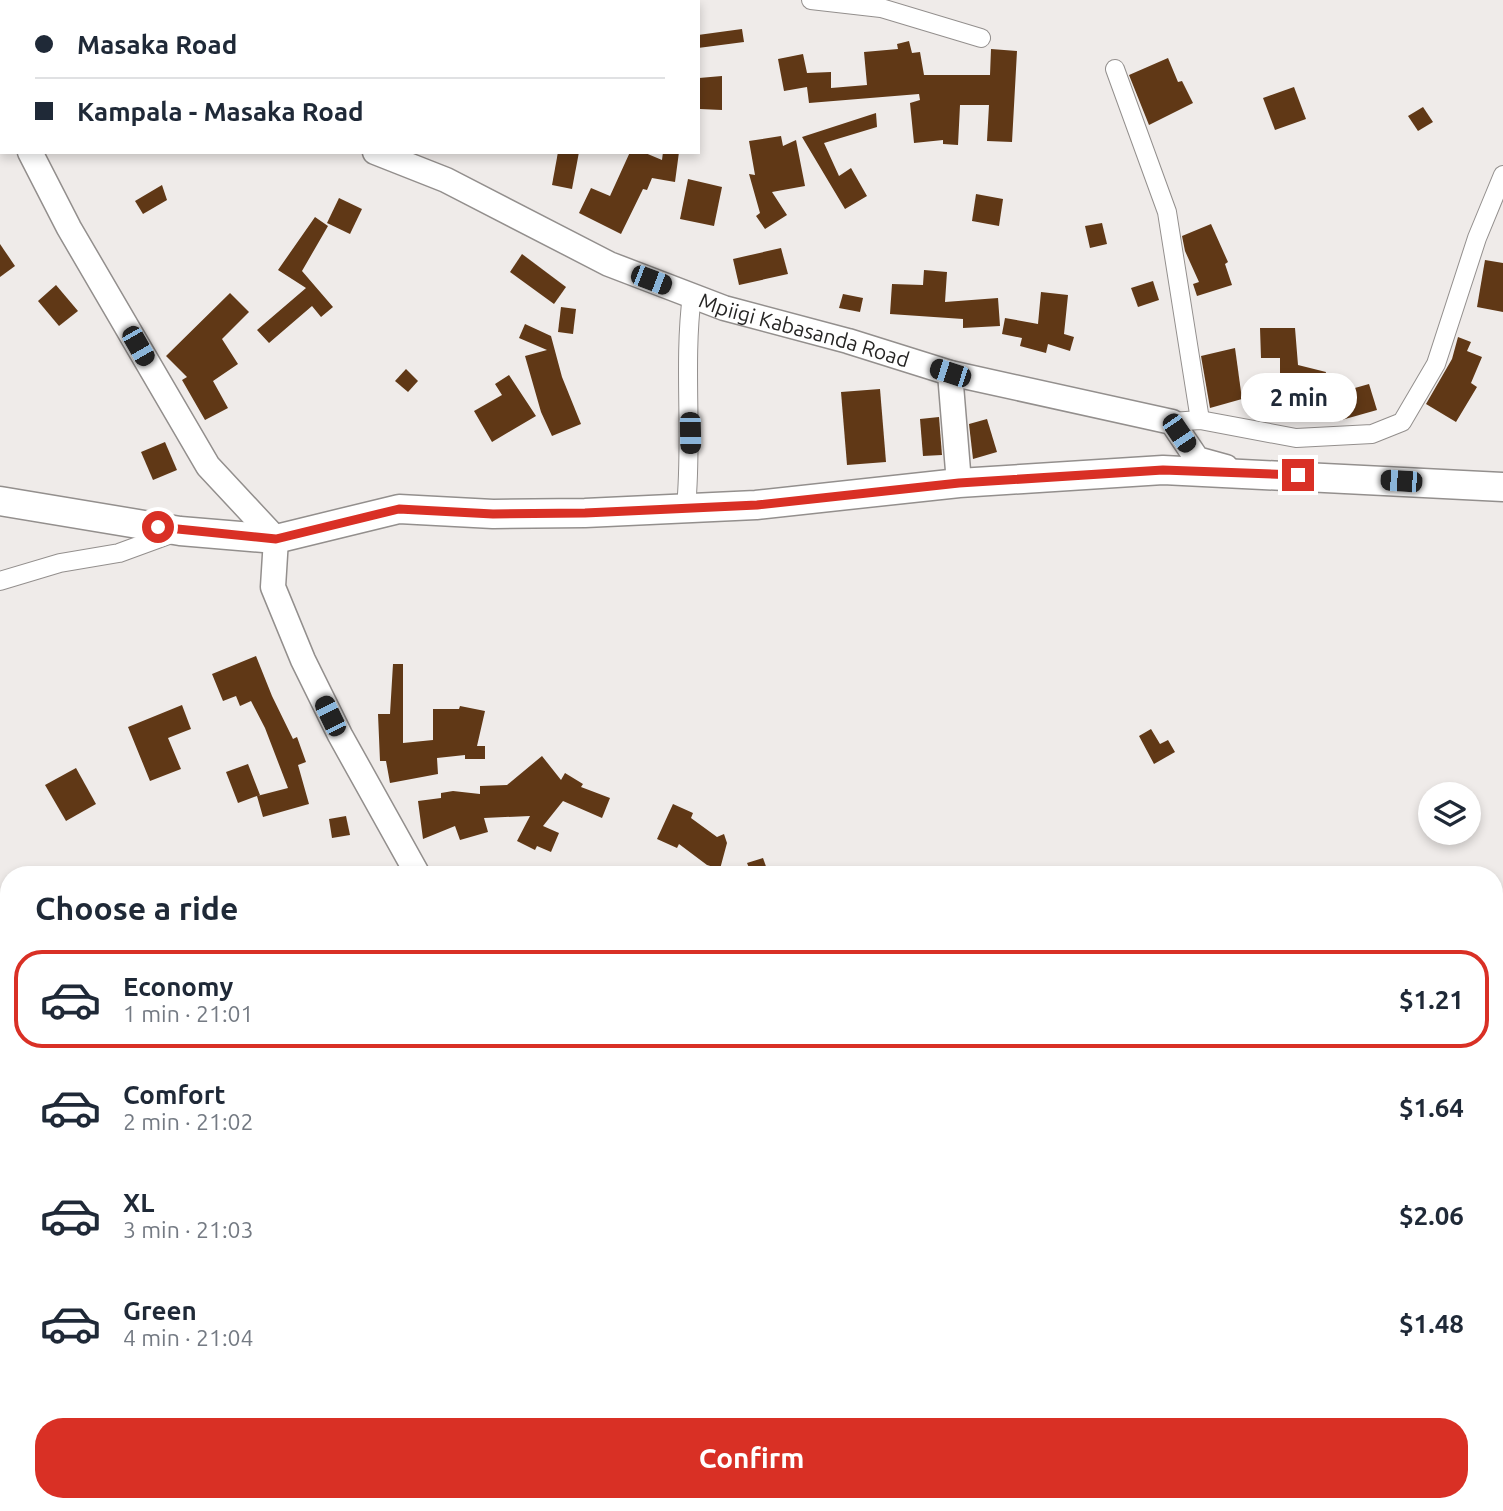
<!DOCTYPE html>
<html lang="en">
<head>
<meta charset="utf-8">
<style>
	:root { --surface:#fff; --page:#f2f2f3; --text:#1f2937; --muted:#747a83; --line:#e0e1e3; --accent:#d93025 }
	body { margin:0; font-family:Ubuntu,sans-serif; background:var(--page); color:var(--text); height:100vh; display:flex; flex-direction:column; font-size:26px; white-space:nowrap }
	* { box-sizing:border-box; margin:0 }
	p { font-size:23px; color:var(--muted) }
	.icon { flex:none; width:38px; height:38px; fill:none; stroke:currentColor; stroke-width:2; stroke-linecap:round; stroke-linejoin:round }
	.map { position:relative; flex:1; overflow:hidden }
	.details { position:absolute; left:0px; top:866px; width:1503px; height:646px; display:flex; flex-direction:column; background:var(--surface); border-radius:28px 28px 0 0; box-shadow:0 4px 10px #0003 }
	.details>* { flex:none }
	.guide { position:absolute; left:0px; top:0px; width:700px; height:154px; box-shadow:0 4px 10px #0003; display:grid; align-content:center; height:154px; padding:0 35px; background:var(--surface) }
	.controls { position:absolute; left:1418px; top:782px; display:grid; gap:14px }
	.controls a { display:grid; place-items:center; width:63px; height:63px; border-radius:50%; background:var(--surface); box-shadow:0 4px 10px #0003; font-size:35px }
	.end { position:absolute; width:32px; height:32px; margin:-16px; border:9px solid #d93025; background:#fff; box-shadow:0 0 0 4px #fff }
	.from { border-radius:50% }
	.bubble { position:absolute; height:49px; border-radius:24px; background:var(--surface); box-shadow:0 4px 10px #0003; font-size:23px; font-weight:700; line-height:49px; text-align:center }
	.car { position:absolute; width:21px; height:42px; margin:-21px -10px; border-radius:9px; box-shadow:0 0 5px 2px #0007; background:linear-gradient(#222 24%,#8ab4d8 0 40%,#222 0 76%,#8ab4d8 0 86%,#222 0) }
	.guide b { display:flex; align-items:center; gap:24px; height:66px; font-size:26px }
	.guide b+b { border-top:2px solid var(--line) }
	.guide i { width:18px; height:18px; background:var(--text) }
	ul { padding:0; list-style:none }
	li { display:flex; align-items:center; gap:21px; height:98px; margin:0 14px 10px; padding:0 21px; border:4px solid transparent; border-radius:28px }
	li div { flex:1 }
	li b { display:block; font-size:26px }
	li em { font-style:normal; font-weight:700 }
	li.active { border-color:var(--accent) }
	li>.icon { width:63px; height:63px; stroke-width:1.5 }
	h2 { padding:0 35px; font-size:32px; line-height:84px }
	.primary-button { display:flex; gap:14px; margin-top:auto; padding:14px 35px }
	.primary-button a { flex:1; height:80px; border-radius:28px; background:var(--accent); color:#fff; font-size:28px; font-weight:700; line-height:80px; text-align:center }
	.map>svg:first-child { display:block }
	.building { fill:#603816 }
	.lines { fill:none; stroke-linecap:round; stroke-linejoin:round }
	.minor-casing { stroke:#938f8d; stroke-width:20 }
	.secondary-casing { stroke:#938f8d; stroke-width:27 }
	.primary-casing { stroke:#938f8d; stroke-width:31 }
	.minor { stroke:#fff; stroke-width:18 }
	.secondary { stroke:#fff; stroke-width:24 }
	.primary { stroke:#fff; stroke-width:28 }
	.route { stroke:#d93025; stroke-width:9 }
	.labels { text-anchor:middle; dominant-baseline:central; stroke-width:7; stroke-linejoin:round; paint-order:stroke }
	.street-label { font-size:21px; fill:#262524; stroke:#fff }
</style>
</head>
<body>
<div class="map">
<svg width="1503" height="1511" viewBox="0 0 1503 1511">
	<rect width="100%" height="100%" fill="#efebe9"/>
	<g class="building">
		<path d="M 742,29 L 744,42 L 698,48 L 698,35 Z"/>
		<path d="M 909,41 L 912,53 L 920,52 L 924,75 L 990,75 L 991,49 L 1017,51 L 1012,142 L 987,141 L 989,105 L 960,105 L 958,145 L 943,144 L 943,140 L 914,143 L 910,103 L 920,100 L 919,94 L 809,103 L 807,87 L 784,91 L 778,59 L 803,54 L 807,73 L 831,72 L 831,88 L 867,85 L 864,52 L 898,49 L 897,44 Z"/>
		<path d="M 1168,58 L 1178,82 L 1182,81 L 1193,103 L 1149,125 L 1129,75 Z"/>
		<path d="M 722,76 L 722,110 L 700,109 L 699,78 Z"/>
		<path d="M 1294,87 L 1306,119 L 1275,130 L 1263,98 Z"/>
		<path d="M 1423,107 L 1433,122 L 1418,131 L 1408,116 Z"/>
		<path d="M 876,113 L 877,127 L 824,143 L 839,176 L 851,168 L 867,196 L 845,209 L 802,137 Z"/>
		<path d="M 781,136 L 783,146 L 796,140 L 805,186 L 772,192 L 787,215 L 765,229 L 756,216 L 760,213 L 749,174 L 755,175 L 749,141 Z"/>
		<path d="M 558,152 L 579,152 L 572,189 L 552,185 Z"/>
		<path d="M 630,152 L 643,152 L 662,160 L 663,152 L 679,152 L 675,182 L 652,178 L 647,190 L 643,189 L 621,234 L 579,213 L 591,188 L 610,196 Z"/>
		<path d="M 688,179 L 722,187 L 714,226 L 680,219 Z"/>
		<path d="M 162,185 L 167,200 L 143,214 L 135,201 Z"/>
		<path d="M 976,194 L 1003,199 L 999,226 L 972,221 Z"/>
		<path d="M 339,198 L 362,209 L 350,234 L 327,223 Z"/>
		<path d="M 315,217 L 328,226 L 302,271 L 333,307 L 321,317 L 312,306 L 269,343 L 257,330 L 306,288 L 278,270 Z"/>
		<path d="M 1102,223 L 1107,244 L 1090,248 L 1085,226 Z"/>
		<path d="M 1211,224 L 1228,262 L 1225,264 L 1232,285 L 1197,296 L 1193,284 L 1199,282 L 1185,251 L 1182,236 Z"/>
		<path d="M 0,244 L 15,266 L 0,277 Z"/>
		<path d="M 781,248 L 788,274 L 739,285 L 733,259 Z"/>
		<path d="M 522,254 L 566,287 L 554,304 L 510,272 Z"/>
		<path d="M 1485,260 L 1503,263 L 1503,312 L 1477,307 Z"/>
		<path d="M 924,270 L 947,272 L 945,302 L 998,298 L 1000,326 L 963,328 L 963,319 L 890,314 L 892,284 L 923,285 Z"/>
		<path d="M 1153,281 L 1159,300 L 1138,307 L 1131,288 Z"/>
		<path d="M 56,285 L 78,311 L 59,326 L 38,301 Z"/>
		<path d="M 1041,292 L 1068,295 L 1064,334 L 1074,337 L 1070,351 L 1048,344 L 1046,353 L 1020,346 L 1022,338 L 1002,334 L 1005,318 L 1038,324 Z"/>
		<path d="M 230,293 L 249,312 L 222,339 L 238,364 L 213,381 L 228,408 L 205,420 L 182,380 L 187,377 L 166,356 Z"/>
		<path d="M 843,294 L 863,298 L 860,312 L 839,308 Z"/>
		<path d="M 561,307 L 576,309 L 573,334 L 558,332 Z"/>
		<path d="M 525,324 L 551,336 L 562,377 L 581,424 L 552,436 L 541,412 L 525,356 L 547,350 L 519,338 Z"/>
		<path d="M 1260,328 L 1295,328 L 1298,365 L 1326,372 L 1321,394 L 1298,388 L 1298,393 L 1280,393 L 1280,358 L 1261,358 Z"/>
		<path d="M 1458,337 L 1471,342 L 1467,351 L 1482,357 L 1471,383 L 1477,387 L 1456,422 L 1426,404 L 1452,359 Z"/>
		<path d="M 1235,348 L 1242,399 L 1210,408 L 1201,356 Z"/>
		<path d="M 406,369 L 418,381 L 408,392 L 395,381 Z"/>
		<path d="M 509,375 L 536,416 L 492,442 L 474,411 L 502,395 L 495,384 Z"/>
		<path d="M 1369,384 L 1377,410 L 1338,421 L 1330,395 Z"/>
		<path d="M 880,389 L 886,462 L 847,465 L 841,392 Z"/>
		<path d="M 939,417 L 942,455 L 923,456 L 920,419 Z"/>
		<path d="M 987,419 L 997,452 L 973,459 L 969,424 Z"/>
		<path d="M 165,442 L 177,470 L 153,480 L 141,452 Z"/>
		<path d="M 256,656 L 272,696 L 293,739 L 297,737 L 306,762 L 298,765 L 309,804 L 263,817 L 257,796 L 238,803 L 226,772 L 248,764 L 260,795 L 257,796 L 288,788 L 265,728 L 251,701 L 240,706 L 236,696 L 223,701 L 212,674 Z"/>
		<path d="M 393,664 L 403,664 L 403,743 L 433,740 L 433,709 L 459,709 L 460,706 L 485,711 L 477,746 L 485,746 L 485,759 L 465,759 L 465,755 L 437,758 L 438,774 L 390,783 L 386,761 L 380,761 L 378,714 L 390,714 Z"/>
		<path d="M 182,705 L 191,729 L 168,738 L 181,769 L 150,781 L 128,727 Z"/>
		<path d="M 1151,729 L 1160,744 L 1168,740 L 1175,752 L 1154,764 L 1139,736 Z"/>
		<path d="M 542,756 L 561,780 L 565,773 L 583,784 L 581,787 L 610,798 L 602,818 L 563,801 L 543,826 L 559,833 L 551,852 L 537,846 L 535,850 L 517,841 L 530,816 L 484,818 L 488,832 L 460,840 L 455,826 L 423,839 L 418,801 L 441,798 L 441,793 L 453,791 L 480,794 L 480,786 L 507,785 Z"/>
		<path d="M 76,768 L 96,804 L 66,821 L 45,785 Z"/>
		<path d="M 673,804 L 693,813 L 691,818 L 717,837 L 724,834 L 727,843 L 720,869 L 707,865 L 679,844 L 677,848 L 657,839 Z"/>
		<path d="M 346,816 L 350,835 L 332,838 L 329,819 Z"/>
		<path d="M 763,858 L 769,875 L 752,875 L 747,863 Z"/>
	</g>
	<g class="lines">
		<g class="minor-casing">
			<g id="minor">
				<path d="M 811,0 L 881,8 L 981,38"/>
				<path d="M 351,2 L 351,0"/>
				<path d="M 1115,69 L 1167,212 L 1200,420"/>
				<path d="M 1172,422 L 1200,420 L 1296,438 L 1372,434 L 1402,422 L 1436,364 L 1477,238 L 1503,175"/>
				<path d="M 686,507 C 693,436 683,365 692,295"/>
				<path d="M 0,581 L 60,563 L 119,553 L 171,534"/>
				<path d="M 188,1511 L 232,1503"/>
			</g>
		</g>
		<g class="secondary-casing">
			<g id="secondary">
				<path d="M 116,0 L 119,2"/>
				<path d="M 0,99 L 2,102"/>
				<path d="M 30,152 L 69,228 L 208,466 L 276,539 L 273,587 L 303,660 L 340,735 L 418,875"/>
				<path id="s1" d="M 375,152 L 446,180 L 609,264 L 724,308 L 848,341 L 950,373 L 1172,422 L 1197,459 L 1226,467"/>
				<path d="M 950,373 L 959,483"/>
				<path d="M 763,1503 L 767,1511"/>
			</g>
		</g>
		<g class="primary-casing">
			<path id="primary" d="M 0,501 L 180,531 L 276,539 L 399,509 L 493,514 L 585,513 L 756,505 L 959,483 L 1163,470 L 1503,487"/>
		</g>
		<use href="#minor" class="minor"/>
		<use href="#secondary" class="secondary"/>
		<use href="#primary" class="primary"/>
	</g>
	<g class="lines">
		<path class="route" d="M 158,527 L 276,539 L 399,509 L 493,514 L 585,513 L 757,505 L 959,483 L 1163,470 L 1298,475"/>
	</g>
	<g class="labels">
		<g class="street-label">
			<text stroke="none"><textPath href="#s1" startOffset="466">Mpiigi Kabasanda Road</textPath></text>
		</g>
	</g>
</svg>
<div class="controls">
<a><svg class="icon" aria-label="layers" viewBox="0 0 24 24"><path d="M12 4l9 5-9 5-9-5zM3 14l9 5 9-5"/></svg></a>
</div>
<i class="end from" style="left:158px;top:527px"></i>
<i class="end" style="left:1298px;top:475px"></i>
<div class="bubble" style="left:1241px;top:373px;width:116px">2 min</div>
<i class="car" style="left:651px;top:280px;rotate:111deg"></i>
<i class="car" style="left:138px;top:346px;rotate:150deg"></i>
<i class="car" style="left:950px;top:373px;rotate:288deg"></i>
<i class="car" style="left:690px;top:433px;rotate:179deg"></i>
<i class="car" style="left:1179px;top:433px;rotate:146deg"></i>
<i class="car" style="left:1401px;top:481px;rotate:274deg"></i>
<i class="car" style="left:330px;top:716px;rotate:334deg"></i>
<div class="guide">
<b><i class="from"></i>Masaka Road</b>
<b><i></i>Kampala - Masaka Road</b>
</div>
<section class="details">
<h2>Choose a ride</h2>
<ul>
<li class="active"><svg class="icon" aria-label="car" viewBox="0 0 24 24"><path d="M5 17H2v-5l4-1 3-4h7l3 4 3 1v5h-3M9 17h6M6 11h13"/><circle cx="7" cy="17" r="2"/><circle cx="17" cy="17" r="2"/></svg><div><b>Economy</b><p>1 min · 21:01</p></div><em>$1.21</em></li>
<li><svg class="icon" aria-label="car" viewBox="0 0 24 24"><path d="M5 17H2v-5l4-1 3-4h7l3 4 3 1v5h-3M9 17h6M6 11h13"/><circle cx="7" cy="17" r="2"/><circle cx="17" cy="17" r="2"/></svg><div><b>Comfort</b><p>2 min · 21:02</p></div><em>$1.64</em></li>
<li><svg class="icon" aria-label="car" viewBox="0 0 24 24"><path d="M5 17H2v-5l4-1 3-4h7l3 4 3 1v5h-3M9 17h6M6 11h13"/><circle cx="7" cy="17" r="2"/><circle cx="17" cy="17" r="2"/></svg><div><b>XL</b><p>3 min · 21:03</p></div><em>$2.06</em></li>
<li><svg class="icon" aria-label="car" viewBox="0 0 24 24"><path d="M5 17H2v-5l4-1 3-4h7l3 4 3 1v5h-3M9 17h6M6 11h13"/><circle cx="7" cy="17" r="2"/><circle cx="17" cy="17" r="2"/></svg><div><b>Green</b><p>4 min · 21:04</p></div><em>$1.48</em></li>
</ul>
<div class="primary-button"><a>Confirm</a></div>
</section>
</div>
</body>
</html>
